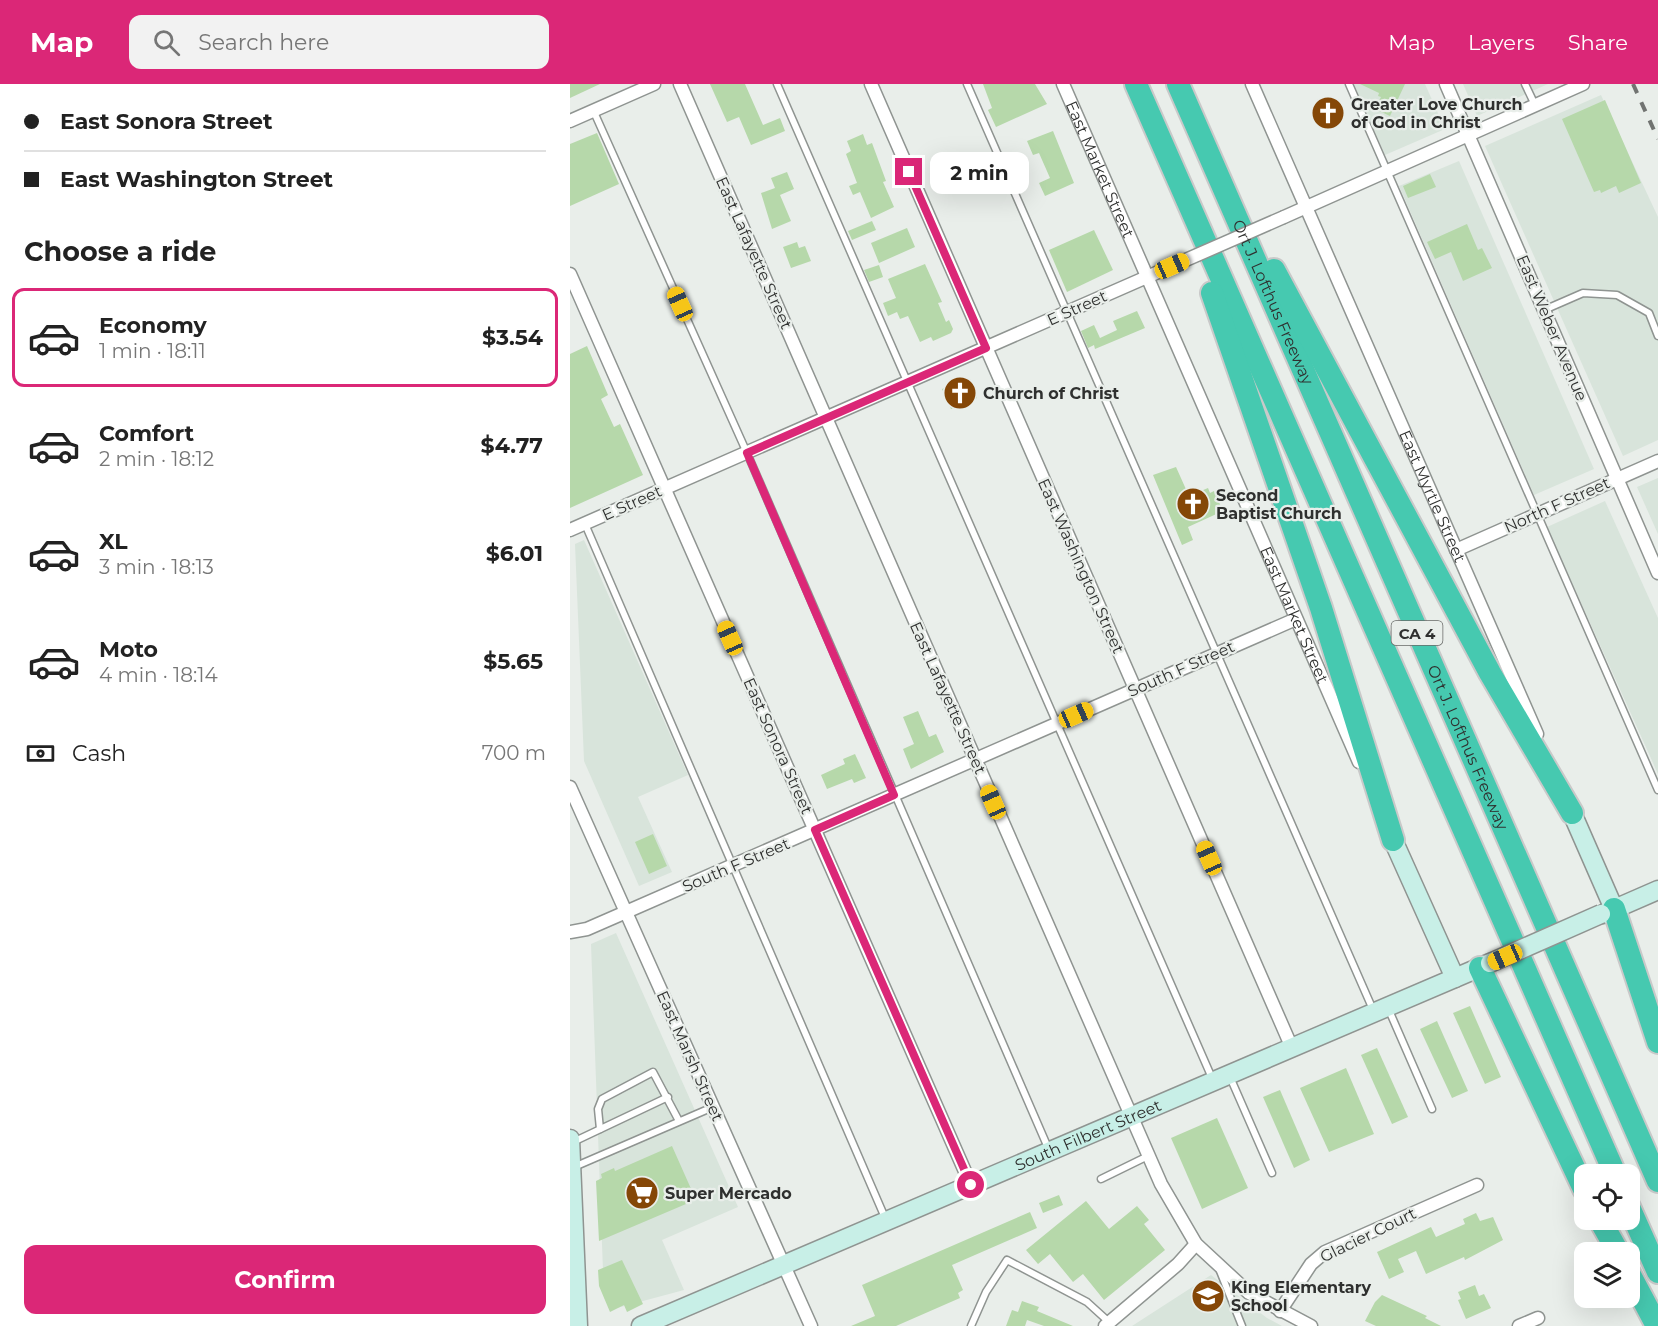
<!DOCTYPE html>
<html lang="en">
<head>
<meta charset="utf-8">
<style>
	:root { --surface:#fff; --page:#f2f2f2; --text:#222; --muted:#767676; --line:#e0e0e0; --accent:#db2777 }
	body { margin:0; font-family:Montserrat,sans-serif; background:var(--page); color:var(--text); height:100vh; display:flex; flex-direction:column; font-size:22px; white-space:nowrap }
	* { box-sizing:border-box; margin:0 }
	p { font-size:20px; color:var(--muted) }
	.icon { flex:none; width:33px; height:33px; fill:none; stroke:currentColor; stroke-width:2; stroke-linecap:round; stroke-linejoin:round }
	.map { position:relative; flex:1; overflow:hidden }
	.drawer { display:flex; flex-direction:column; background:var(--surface); width:570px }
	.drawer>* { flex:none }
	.top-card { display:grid; align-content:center; height:132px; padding:0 24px; background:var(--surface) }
	.buttons { position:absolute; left:1004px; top:1080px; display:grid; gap:12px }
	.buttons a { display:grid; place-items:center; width:66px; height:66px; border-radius:12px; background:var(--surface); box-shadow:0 6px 24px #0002; font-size:30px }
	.end { position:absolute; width:27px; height:27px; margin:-14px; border:8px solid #db2777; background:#fff; box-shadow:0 0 0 3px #fff }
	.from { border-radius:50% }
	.bubble { position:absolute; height:42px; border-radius:12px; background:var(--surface); box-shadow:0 6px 24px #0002; font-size:20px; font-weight:700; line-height:42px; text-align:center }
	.car { position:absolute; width:18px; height:36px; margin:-18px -9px; border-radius:8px; box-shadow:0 0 4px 2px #0007; background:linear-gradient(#f5c518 24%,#345 0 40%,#f5c518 0 76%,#345 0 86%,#f5c518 0) }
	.top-card b { display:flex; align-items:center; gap:21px; height:57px; font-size:22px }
	.top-card b+b { border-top:2px solid var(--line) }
	.top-card i { width:15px; height:15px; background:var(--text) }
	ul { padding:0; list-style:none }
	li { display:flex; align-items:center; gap:18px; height:99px; margin:0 12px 9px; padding:0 12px; border:3px solid transparent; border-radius:12px }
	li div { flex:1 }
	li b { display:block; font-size:22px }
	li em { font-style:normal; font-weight:700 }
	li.active { border-color:var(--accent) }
	li>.icon { width:54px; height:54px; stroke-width:1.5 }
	h2 { padding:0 24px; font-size:27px; line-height:72px }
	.pay { display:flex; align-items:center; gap:15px; height:66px; padding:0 24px; font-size:22px }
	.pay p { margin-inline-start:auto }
	.primary-button { display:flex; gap:12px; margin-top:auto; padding:12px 24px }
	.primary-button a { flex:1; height:69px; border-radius:12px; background:var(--accent); color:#fff; font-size:24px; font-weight:700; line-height:69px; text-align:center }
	header { display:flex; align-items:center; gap:36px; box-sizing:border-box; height:84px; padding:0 30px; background:var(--accent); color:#fff }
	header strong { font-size:28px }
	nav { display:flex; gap:33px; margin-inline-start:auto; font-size:21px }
	.search { width:420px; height:54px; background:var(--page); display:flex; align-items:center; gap:15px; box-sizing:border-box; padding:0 21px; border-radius:12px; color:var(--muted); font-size:22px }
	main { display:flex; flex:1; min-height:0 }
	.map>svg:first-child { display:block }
	.built { fill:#d8e4db }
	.building { fill:#b6d8aa }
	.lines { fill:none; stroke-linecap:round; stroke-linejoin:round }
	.lane-casing { stroke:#8f9491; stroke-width:9 }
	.street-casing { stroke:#8f9491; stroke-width:15 }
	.secondary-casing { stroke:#8f9491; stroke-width:21 }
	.highway-casing { stroke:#c9c9c9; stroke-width:26 }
	.lane { stroke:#fff; stroke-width:6 }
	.street { stroke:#fff; stroke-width:12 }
	.secondary { stroke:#c8efe7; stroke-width:18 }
	.highway { stroke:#46c9b0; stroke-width:22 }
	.rail { stroke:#717371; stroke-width:4; stroke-dasharray:10 10; stroke-linecap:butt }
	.street-bridge-casing { stroke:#8f9491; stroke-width:15; stroke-linecap:butt }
	.secondary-bridge-casing { stroke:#8f9491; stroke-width:21; stroke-linecap:butt }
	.street-bridge { stroke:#fff; stroke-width:12 }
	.secondary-bridge { stroke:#c8efe7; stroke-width:18 }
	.route { stroke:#db2777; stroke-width:8 }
	.labels { text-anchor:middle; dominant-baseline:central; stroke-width:4.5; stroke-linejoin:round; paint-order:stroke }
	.shield { fill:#e9eeea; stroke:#676967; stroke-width:1.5 }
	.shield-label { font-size:15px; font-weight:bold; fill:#2f302f }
	.poi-label { font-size:16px; font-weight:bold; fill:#2f302f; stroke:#e9eeea; text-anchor:start }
	.street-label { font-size:16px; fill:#2f302f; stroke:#e9eeea }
</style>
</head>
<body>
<header>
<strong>Map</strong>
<div class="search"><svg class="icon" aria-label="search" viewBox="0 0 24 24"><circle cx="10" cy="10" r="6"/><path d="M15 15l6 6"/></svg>Search here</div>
<nav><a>Map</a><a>Layers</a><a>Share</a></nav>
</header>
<main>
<section class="drawer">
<div class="top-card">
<b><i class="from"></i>East Sonora Street</b>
<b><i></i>East Washington Street</b>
</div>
<h2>Choose a ride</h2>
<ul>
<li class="active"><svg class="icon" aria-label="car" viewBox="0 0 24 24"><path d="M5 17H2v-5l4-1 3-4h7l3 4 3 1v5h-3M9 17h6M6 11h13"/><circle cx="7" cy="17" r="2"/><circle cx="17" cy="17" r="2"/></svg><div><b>Economy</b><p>1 min · 18:11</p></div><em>$3.54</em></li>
<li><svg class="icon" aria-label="car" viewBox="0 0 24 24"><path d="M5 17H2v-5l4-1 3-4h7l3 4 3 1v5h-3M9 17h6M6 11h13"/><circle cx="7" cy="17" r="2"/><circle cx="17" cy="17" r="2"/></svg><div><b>Comfort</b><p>2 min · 18:12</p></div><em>$4.77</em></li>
<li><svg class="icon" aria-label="car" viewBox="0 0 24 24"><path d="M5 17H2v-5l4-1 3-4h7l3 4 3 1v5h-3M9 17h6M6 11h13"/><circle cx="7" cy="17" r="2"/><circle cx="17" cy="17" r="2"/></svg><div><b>XL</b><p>3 min · 18:13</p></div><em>$6.01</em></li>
<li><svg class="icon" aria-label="car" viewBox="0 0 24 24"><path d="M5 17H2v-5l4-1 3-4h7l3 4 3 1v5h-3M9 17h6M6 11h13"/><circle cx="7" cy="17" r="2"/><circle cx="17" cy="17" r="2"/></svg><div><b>Moto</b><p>4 min · 18:14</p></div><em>$5.65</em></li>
</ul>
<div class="pay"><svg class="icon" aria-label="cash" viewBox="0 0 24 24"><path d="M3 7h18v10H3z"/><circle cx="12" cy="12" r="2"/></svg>Cash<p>700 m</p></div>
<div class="primary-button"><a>Confirm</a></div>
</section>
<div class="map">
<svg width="1088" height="1242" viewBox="0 0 1088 1242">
	<rect width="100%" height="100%" fill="#e9eeea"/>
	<g class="built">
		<path d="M 784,0 L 855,0 L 875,45 L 815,71 Z"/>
		<path d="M 893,0 L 978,0 L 907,32 Z"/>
		<path d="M 1031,11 L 1088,133 L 1088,356 L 1053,372 L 915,62 Z"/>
		<path d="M 889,77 L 1024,385 L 964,411 L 829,102 Z"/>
		<path d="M 1088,394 L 1088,450 L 1067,403 Z"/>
		<path d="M 1035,417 L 1088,534 L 1088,690 L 977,443 Z"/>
		<path d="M 14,456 L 118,691 L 68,713 L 102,788 L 69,802 L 14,677 L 5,460 Z"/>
		<path d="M 46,849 L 168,1123 L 92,1156 L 114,1206 L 47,1224 L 34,1214 L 21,860 Z"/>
		<path d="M 641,1191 L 697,1234 L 712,1242 L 562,1242 Z"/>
	</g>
	<g class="building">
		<path d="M 0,0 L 30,0 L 0,14 Z"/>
		<path d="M 140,0 L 175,0 L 193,41 L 210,34 L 215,47 L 181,61 L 169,33 L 157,38 Z"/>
		<path d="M 413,0 L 465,0 L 477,20 L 426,43 L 418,26 L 422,24 Z"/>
		<path d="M 790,0 L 835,0 L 820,32 L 805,25 L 811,13 L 808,12 L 809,9 Z"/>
		<path d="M 1035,16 L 1071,99 L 1049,109 L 1046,102 L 1031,109 L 1030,106 L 1024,108 L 992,35 Z"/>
		<path d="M 483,47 L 504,99 L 475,112 L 469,99 L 480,94 L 469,69 L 463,71 L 457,57 Z"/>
		<path d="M 27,49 L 49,100 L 0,122 L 0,60 Z"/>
		<path d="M 293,50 L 297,61 L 302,59 L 316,97 L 313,98 L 324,123 L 301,134 L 290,108 L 283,111 L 279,102 L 287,99 L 276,70 L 281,67 L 277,57 Z"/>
		<path d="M 217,88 L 224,105 L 210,111 L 221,137 L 202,145 L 191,109 L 205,104 L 201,94 Z"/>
		<path d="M 860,90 L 866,103 L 838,114 L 833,102 Z"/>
		<path d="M 302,137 L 306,146 L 282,156 L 278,147 Z"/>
		<path d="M 897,140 L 908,166 L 912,164 L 922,184 L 893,197 L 881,168 L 865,175 L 857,158 Z"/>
		<path d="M 337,144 L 345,163 L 309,179 L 301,159 Z"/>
		<path d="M 524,146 L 543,186 L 497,208 L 479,166 Z"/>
		<path d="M 227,158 L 229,164 L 235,162 L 241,177 L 221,184 L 213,163 Z"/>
		<path d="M 355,180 L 372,218 L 368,219 L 376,238 L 379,236 L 383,245 L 381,249 L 363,257 L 361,253 L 350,258 L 338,232 L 330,235 L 327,228 L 318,232 L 313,219 L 326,214 L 318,195 Z"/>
		<path d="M 309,181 L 313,193 L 299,198 L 294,186 Z"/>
		<path d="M 567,227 L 575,244 L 525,265 L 524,261 L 518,264 L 511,247 L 524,241 L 530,254 L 547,246 L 543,237 Z"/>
		<path d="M 17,262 L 38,311 L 31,315 L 44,343 L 50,340 L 73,391 L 0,424 L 0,270 Z"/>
		<path d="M 398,294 L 407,314 L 381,325 L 372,305 Z"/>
		<path d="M 606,383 L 619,412 L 638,404 L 640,409 L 644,407 L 653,427 L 618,443 L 623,456 L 612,461 L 583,391 Z"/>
		<path d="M 348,627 L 359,653 L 366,650 L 374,668 L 341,685 L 333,665 L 344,660 L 333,633 Z"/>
		<path d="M 285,670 L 296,694 L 284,699 L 282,695 L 257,705 L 251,691 L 275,680 L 273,675 Z"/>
		<path d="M 83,750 L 97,782 L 79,790 L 65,758 Z"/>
		<path d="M 900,922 L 931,993 L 915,1000 L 883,929 Z"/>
		<path d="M 867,937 L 898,1007 L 882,1014 L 850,945 Z"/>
		<path d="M 807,964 L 838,1033 L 822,1040 L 791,971 Z"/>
		<path d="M 776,984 L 804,1050 L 759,1068 L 730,1004 Z"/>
		<path d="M 710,1006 L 740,1076 L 724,1084 L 693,1013 Z"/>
		<path d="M 647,1034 L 678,1104 L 632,1125 L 601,1054 Z"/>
		<path d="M 102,1062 L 122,1107 L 114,1111 L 116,1120 L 29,1157 L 26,1097 L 32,1094 L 31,1090 L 44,1084 L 45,1087 Z"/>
		<path d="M 489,1111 L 493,1121 L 473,1129 L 469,1119 Z"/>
		<path d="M 516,1117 L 539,1145 L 567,1122 L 579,1136 L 574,1140 L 595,1166 L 534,1216 L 513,1190 L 503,1198 L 480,1170 L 468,1180 L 456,1166 Z"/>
		<path d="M 460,1128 L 467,1144 L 382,1181 L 393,1206 L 388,1209 L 390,1214 L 326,1242 L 281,1242 L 305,1232 L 292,1201 Z"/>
		<path d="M 906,1129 L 910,1137 L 923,1133 L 933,1156 L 895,1176 L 894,1173 L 856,1190 L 846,1167 L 828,1175 L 834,1188 L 819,1195 L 807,1168 L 861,1143 L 866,1153 L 895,1140 L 893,1135 Z"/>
		<path d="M 52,1176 L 73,1220 L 57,1228 L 54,1221 L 40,1228 L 29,1202 L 28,1186 Z"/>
		<path d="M 905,1201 L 909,1212 L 914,1210 L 921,1224 L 896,1235 L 888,1216 L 891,1215 L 888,1208 Z"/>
		<path d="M 812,1211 L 857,1232 L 855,1234 L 871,1242 L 806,1242 L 795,1237 L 805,1218 Z"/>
		<path d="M 452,1217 L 469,1223 L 467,1227 L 503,1242 L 474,1242 L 457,1236 L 455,1242 L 436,1242 L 442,1226 L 448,1228 Z"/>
	</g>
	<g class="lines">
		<g class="lane-casing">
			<g id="lane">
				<path d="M 207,0 L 642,994"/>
				<path d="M 397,0 L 804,928"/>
				<path d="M 779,0 L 1088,706"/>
				<path d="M 955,0 L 965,21"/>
				<path d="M 24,28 L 177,369 L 479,1066"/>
				<path d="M 974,226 L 1013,209 L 1047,211 L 1079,229 L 1088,252"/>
				<path d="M 15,440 L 316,1136"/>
				<path d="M 818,924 L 862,1025"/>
				<path d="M 660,993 L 702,1089"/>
				<path d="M 30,1045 L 28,1025 L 32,1015 L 83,988 L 109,1037"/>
				<path d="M 3,1058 L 98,1013"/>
				<path d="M 4,1083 L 143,1023"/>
				<path d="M 531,1095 L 578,1072"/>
				<path d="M 650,1187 L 672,1242"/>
				<path d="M 401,1242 L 416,1208 L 437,1176 L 517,1218 L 539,1238"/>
			</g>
		</g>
		<g class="street-casing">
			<g id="street">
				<path d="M 110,0 L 591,1100 L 626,1160 L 679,1209 L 741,1242"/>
				<path d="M 301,0 L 722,964"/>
				<path id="s1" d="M 493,0 L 789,678"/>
				<path id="s2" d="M 682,0 L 967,650"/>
				<path d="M 876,0 L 1088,489"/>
				<path d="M 0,37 L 84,0"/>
				<path d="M 714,133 L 1013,0"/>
				<path d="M 0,190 L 401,1101"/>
				<path d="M 0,446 L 602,182"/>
				<path d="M 886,466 L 1088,377"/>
				<path d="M 0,703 L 241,1242"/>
				<path d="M 0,848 L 17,845 L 56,828 L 726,535"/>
				<path d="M 710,1227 L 741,1180 L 755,1168 L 907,1101"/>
				<path d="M 535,1242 L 608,1180 L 626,1160"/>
				<path d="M 949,1242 L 968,1234"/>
			</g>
		</g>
		<g class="secondary-casing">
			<g id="secondary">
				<path d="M 1002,729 L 1044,825"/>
				<path d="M 823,756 L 885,894"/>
				<path d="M 1033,830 L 1088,806"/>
				<path d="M 0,1055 L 8,1242"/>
				<path id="s3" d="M 71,1242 L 920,879"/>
			</g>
		</g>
		<g class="highway-casing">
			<g id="highway">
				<path d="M 566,0 L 1045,1090"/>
				<path id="s4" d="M 608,0 L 1088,1097"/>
				<path d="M 704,186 L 920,589 L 1002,729"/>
				<path d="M 642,209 L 751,524 L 823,756"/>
				<path d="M 1044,825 L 1088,958"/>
				<path d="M 910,884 L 1014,1105"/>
				<path d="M 1059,1123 L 1088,1188"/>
				<path d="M 1030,1136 L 1048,1168"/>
				<path d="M 1059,1189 L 1087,1242"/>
			</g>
		</g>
		<use href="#lane" class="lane"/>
		<use href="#street" class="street"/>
		<use href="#secondary" class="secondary"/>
		<use href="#highway" class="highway"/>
		<path class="rail" d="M 1063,0 L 1088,55"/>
		<g class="street-bridge-casing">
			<path id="street-bridge" d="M 602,182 L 714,133"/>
		</g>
		<g class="secondary-bridge-casing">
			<path id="secondary-bridge" d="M 920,879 L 1031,830"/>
		</g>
		<use href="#street-bridge" class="street-bridge"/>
		<use href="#secondary-bridge" class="secondary-bridge"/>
	</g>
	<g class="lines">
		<path class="route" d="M 339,88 L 416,264 L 177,369 L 324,711 L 245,746 L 401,1101"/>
	</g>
	<defs>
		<g id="church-disc" transform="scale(1.725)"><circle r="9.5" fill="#854707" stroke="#e9eeea"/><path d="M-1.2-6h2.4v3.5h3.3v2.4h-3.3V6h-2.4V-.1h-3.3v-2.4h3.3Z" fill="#fff"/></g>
		<g id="supermarket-disc" transform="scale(1.725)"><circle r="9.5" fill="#854707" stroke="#e9eeea"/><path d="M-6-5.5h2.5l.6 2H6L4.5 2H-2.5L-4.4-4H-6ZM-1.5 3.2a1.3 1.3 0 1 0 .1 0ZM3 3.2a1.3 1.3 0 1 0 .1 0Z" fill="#fff"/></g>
		<g id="school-disc" transform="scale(1.725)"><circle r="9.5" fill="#854707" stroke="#e9eeea"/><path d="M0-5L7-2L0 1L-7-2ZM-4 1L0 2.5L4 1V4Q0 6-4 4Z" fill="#fff"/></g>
	</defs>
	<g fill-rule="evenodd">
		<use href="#church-disc" x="758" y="29"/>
		<use href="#church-disc" x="390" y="309"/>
		<use href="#church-disc" x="623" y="420"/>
		<use href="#supermarket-disc" x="72" y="1109"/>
		<use href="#school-disc" x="638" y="1212"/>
	</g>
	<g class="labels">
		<rect class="shield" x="821.5" y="537" width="51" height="24" rx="4.5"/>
		<g class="shield-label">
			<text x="847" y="549">CA 4</text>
		</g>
		<g class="poi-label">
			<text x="781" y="20">Greater Love Church<tspan x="781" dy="18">of God in Christ</tspan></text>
			<text x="413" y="309">Church of Christ</text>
			<text x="646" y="411">Second<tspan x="646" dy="18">Baptist Church</tspan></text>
			<text x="95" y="1109">Super Mercado</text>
			<text x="661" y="1203">King Elementary<tspan x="661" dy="18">School</tspan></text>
		</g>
		<g class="street-label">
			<text stroke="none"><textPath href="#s1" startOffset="93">East Market Street</textPath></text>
			<text transform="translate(184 169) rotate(66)">East Lafayette Street</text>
			<text stroke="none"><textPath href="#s4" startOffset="238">Ort J. Lofthus Freeway</textPath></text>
			<text transform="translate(507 224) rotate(-24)">E Street</text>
			<text transform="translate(982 244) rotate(67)">East Weber Avenue</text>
			<text stroke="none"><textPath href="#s2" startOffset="450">East Myrtle Street</textPath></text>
			<text transform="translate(62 419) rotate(-24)">E Street</text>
			<text transform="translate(987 421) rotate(-24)">North F Street</text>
			<text transform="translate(511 482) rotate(66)">East Washington Street</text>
			<text stroke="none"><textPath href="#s1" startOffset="579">East Market Street</textPath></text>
			<text transform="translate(611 585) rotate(-24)">South F Street</text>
			<text transform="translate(378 614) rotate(66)">East Lafayette Street</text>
			<text transform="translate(208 662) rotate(66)">East Sonora Street</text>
			<text stroke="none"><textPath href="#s4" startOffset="724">Ort J. Lofthus Freeway</textPath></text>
			<text transform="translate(166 781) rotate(-23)">South F Street</text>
			<text transform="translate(120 972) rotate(66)">East Marsh Street</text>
			<text stroke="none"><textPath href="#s3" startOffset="486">South Filbert Street</textPath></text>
			<text transform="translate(798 1151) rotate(-26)">Glacier Court</text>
		</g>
	</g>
</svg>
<div class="buttons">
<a><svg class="icon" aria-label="locate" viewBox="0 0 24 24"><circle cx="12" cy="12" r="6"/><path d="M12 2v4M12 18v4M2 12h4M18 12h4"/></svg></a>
<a><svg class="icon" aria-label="layers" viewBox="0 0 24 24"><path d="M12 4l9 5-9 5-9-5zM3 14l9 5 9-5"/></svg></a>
</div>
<i class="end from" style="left:401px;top:1101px"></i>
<i class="end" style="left:339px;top:88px"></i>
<div class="bubble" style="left:360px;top:68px;width:99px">2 min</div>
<i class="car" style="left:602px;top:182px;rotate:66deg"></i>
<i class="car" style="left:110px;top:220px;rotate:336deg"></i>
<i class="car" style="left:160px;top:554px;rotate:336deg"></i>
<i class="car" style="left:506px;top:631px;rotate:66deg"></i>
<i class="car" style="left:423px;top:718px;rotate:336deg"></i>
<i class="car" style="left:639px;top:774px;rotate:336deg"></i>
<i class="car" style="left:935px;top:873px;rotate:246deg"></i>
</div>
</main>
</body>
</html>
